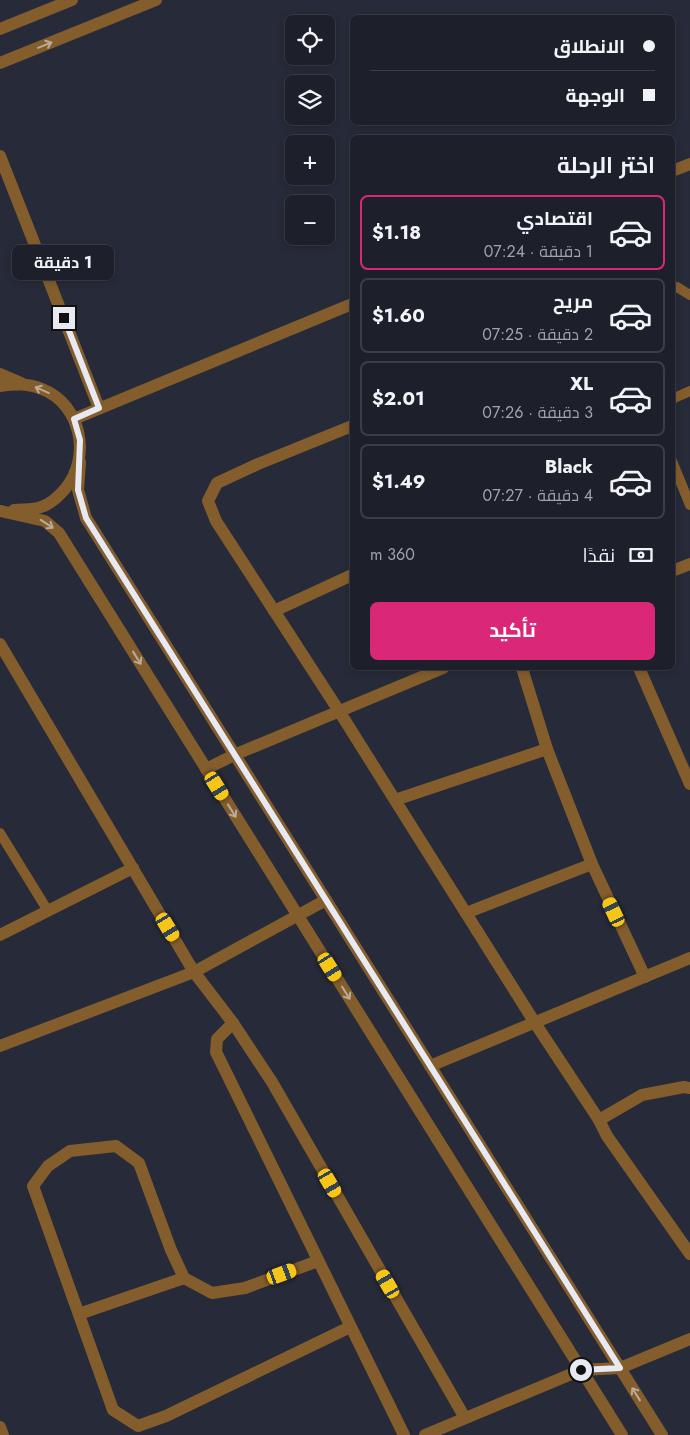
<!DOCTYPE html>
<html lang="ar">
<head>
<meta charset="utf-8">
<style>
	:root { --surface:#1d202a; --page:#2a2d36; --text:#f1f3f6; --muted:#a0a3a8; --line:#3b3e47; --accent:#db2777 }
	body { margin:0; font-family:Jost,Cairo,sans-serif; background:var(--page); color:var(--text); direction:rtl; height:100vh; display:flex; flex-direction:column; font-size:19px; white-space:nowrap }
	* { box-sizing:border-box; margin:0 }
	p { font-size:16px; color:var(--muted) }
	.icon { flex:none; width:28px; height:28px; fill:none; stroke:currentColor; stroke-width:2; stroke-linecap:round; stroke-linejoin:round }
	.map { position:relative; flex:1; overflow:hidden; direction:ltr }
	.drawer { position:absolute; left:350px; top:135px; width:325px; height:535px; display:flex; flex-direction:column; background:var(--surface); border-radius:8px; box-shadow:0 2px 8px #0003,0 0 0 1px var(--line); direction:rtl }
	.drawer>* { flex:none }
	.guide { position:absolute; left:350px; top:15px; width:325px; height:110px; border-radius:8px; box-shadow:0 2px 8px #0003,0 0 0 1px var(--line); direction:rtl; display:grid; align-content:center; height:110px; padding:0 20px; background:var(--surface) }
	.controls { position:absolute; left:285px; top:15px; display:grid; gap:10px }
	.controls a { display:grid; place-items:center; width:50px; height:50px; border-radius:8px; background:var(--surface); box-shadow:0 2px 8px #0003,0 0 0 1px var(--line); font-size:25px }
	.end { position:absolute; width:22px; height:22px; margin:-11px; border:6px solid #e7eaf3; background:#111; box-shadow:0 0 0 2px #111 }
	.from { border-radius:50% }
	.bubble { position:absolute; height:35px; border-radius:8px; background:var(--surface); box-shadow:0 2px 8px #0003,0 0 0 1px var(--line); font-size:16px; font-weight:700; line-height:35px; text-align:center; direction:rtl }
	.car { position:absolute; width:15px; height:30px; margin:-15px -8px; border-radius:6px; box-shadow:0 0 4px 1px #0007; background:linear-gradient(#f5c518 24%,#345 0 40%,#f5c518 0 76%,#345 0 86%,#f5c518 0) }
	.guide b { display:flex; align-items:center; gap:18px; height:48px; font-size:19px }
	.guide b+b { border-top:1px solid var(--line) }
	.guide i { width:12px; height:12px; background:var(--text) }
	ul { padding:0; list-style:none }
	li { display:flex; align-items:center; gap:15px; height:75px; margin:0 10px 8px; padding:0 10px; border:2px solid var(--line); border-radius:8px }
	li div { flex:1 }
	li b { display:block; font-size:19px }
	li em { font-style:normal; font-weight:700 }
	li.current { border-color:var(--accent) }
	li>.icon { width:45px; height:45px; stroke-width:1.5 }
	h2 { padding:0 20px; font-size:22px; line-height:60px }
	.pay { display:flex; align-items:center; gap:12px; height:55px; padding:0 20px; font-size:19px }
	.pay p { margin-inline-start:auto }
	.primary-button { display:flex; gap:10px; margin-top:auto; padding:10px 20px }
	.primary-button a { flex:1; height:58px; border-radius:8px; background:var(--accent); color:#fff; font-size:20px; font-weight:700; line-height:58px; text-align:center }
	.map>svg:first-child { display:block }
	.lines { fill:none; stroke-linecap:round; stroke-linejoin:round }
	.service { stroke:#845d2c; stroke-width:10 }
	.minor { stroke:#845d2c; stroke-width:12 }
	.oneway { stroke:#baab99 }
	.route { stroke:#e7eaf3; stroke-width:6 }
</style>
</head>
<body>
<div class="map">
<svg width="690" height="1435" viewBox="0 0 690 1435">
	<rect width="100%" height="100%" fill="#272a38"/>
	<g class="lines">
		<g class="service">
			<path d="M 672,288 L 677,287 L 690,295"/>
			<path d="M 672,399 L 690,391"/>
			<path d="M 672,461 L 690,505"/>
			<path d="M 0,833 L 48,911"/>
		</g>
		<g class="minor">
			<path d="M 0,29 L 72,0"/>
			<path d="M 0,63 L 156,0"/>
			<path d="M 0,156 L 99,408"/>
			<path d="M 672,171 L 690,164"/>
			<path d="M 0,374 L 21,383"/>
			<path d="M 0,386 C 15,384 28,383 42,389 C 81,404 92,457 65,489 C 59,496 51,504 41,507 C 34,510 23,509 14,510"/>
			<path d="M 74,419 L 352,304"/>
			<path d="M 352,426 L 258,464 L 217,483 L 208,501 L 216,521 L 339,711 L 535,1023 L 599,1120"/>
			<path d="M 80,462 L 78,490 L 86,518 L 662,1435"/>
			<path d="M 1,511 L 45,521 L 59,533 L 622,1435"/>
			<path d="M 672,571 L 690,564"/>
			<path d="M 274,611 L 352,575"/>
			<path d="M 0,644 L 194,972 L 233,1023 L 272,1082 L 465,1418"/>
			<path d="M 522,668 L 547,749 L 592,864 L 645,977"/>
			<path d="M 639,668 L 690,784"/>
			<path d="M 206,769 L 234,755 L 443,668"/>
			<path d="M 395,800 L 547,749"/>
			<path d="M 466,913 L 592,864"/>
			<path d="M 0,935 L 133,868"/>
			<path d="M 233,1023 L 217,1039 L 216,1052 L 404,1435"/>
			<path d="M 0,1046 L 194,972 L 326,900"/>
			<path d="M 430,1066 L 690,958"/>
			<path d="M 690,1088 L 684,1087 L 642,1095 L 599,1120 L 607,1136 L 690,1254"/>
			<path d="M 318,1261 L 245,1288 L 212,1293 L 184,1278 L 171,1250 L 139,1163 L 116,1146 L 70,1151 L 48,1166 L 33,1186 L 113,1410 L 138,1426 L 166,1416 L 350,1327"/>
			<path d="M 79,1314 L 184,1278"/>
			<path d="M 0,1427 L 3,1435"/>
			<path d="M 425,1435 L 581,1370 L 620,1368 L 690,1339"/>
		</g>
	</g>
	<defs><path id="oneway-shaft" d="M-6 0H5M1.5-3L5.5 0L1.5 3" fill="none" stroke-width="1.6" stroke-linecap="round" stroke-linejoin="round" transform="scale(1.25)"/></defs>
	<g class="oneway">
		<use href="#oneway-shaft" transform="translate(45 45) rotate(-22)"/>
		<use href="#oneway-shaft" transform="translate(42 390) rotate(-156)"/>
		<use href="#oneway-shaft" transform="translate(47 524) rotate(33)"/>
		<use href="#oneway-shaft" transform="translate(137 658) rotate(58)"/>
		<use href="#oneway-shaft" transform="translate(232 811) rotate(58)"/>
		<use href="#oneway-shaft" transform="translate(346 993) rotate(58)"/>
		<use href="#oneway-shaft" transform="translate(636 1394) rotate(-122)"/>
	</g>
	<g class="lines">
		<path class="route" d="M 64,318 L 99,408 L 74,419 L 80,440 L 78,490 L 86,518 L 620,1368 L 581,1370"/>
	</g>
</svg>
<div class="controls">
<a><svg class="icon" aria-label="locate" viewBox="0 0 24 24"><circle cx="12" cy="12" r="6"/><path d="M12 2v4M12 18v4M2 12h4M18 12h4"/></svg></a>
<a><svg class="icon" aria-label="layers" viewBox="0 0 24 24"><path d="M12 4l9 5-9 5-9-5zM3 14l9 5 9-5"/></svg></a>
<a>+</a>
<a>−</a>
</div>
<i class="end from" style="left:581px;top:1370px"></i>
<i class="end" style="left:64px;top:318px"></i>
<div class="bubble" style="left:12px;top:245px;width:102px">1 دقيقة</div>
<i class="car" style="left:217px;top:786px;rotate:148deg"></i>
<i class="car" style="left:614px;top:912px;rotate:335deg"></i>
<i class="car" style="left:168px;top:927px;rotate:149deg"></i>
<i class="car" style="left:330px;top:967px;rotate:148deg"></i>
<i class="car" style="left:330px;top:1183px;rotate:150deg"></i>
<i class="car" style="left:282px;top:1274px;rotate:70deg"></i>
<i class="car" style="left:388px;top:1284px;rotate:330deg"></i>
<div class="guide">
<b><i class="from"></i>الانطلاق</b>
<b><i></i>الوجهة</b>
</div>
<section class="drawer">
<h2>اختر الرحلة</h2>
<ul>
<li class="current"><svg class="icon" aria-label="car" viewBox="0 0 24 24"><path d="M5 17H2v-5l4-1 3-4h7l3 4 3 1v5h-3M9 17h6M6 11h13"/><circle cx="7" cy="17" r="2"/><circle cx="17" cy="17" r="2"/></svg><div><b>اقتصادي</b><p>1 دقيقة · 07:24</p></div><em>$1.18</em></li>
<li><svg class="icon" aria-label="car" viewBox="0 0 24 24"><path d="M5 17H2v-5l4-1 3-4h7l3 4 3 1v5h-3M9 17h6M6 11h13"/><circle cx="7" cy="17" r="2"/><circle cx="17" cy="17" r="2"/></svg><div><b>مريح</b><p>2 دقيقة · 07:25</p></div><em>$1.60</em></li>
<li><svg class="icon" aria-label="car" viewBox="0 0 24 24"><path d="M5 17H2v-5l4-1 3-4h7l3 4 3 1v5h-3M9 17h6M6 11h13"/><circle cx="7" cy="17" r="2"/><circle cx="17" cy="17" r="2"/></svg><div><b>XL</b><p>3 دقيقة · 07:26</p></div><em>$2.01</em></li>
<li><svg class="icon" aria-label="car" viewBox="0 0 24 24"><path d="M5 17H2v-5l4-1 3-4h7l3 4 3 1v5h-3M9 17h6M6 11h13"/><circle cx="7" cy="17" r="2"/><circle cx="17" cy="17" r="2"/></svg><div><b>Black</b><p>4 دقيقة · 07:27</p></div><em>$1.49</em></li>
</ul>
<div class="pay"><svg class="icon" aria-label="cash" viewBox="0 0 24 24"><path d="M3 7h18v10H3z"/><circle cx="12" cy="12" r="2"/></svg>نقدًا<p>360 m</p></div>
<div class="primary-button"><a>تأكيد</a></div>
</section>
</div>
</body>
</html>
